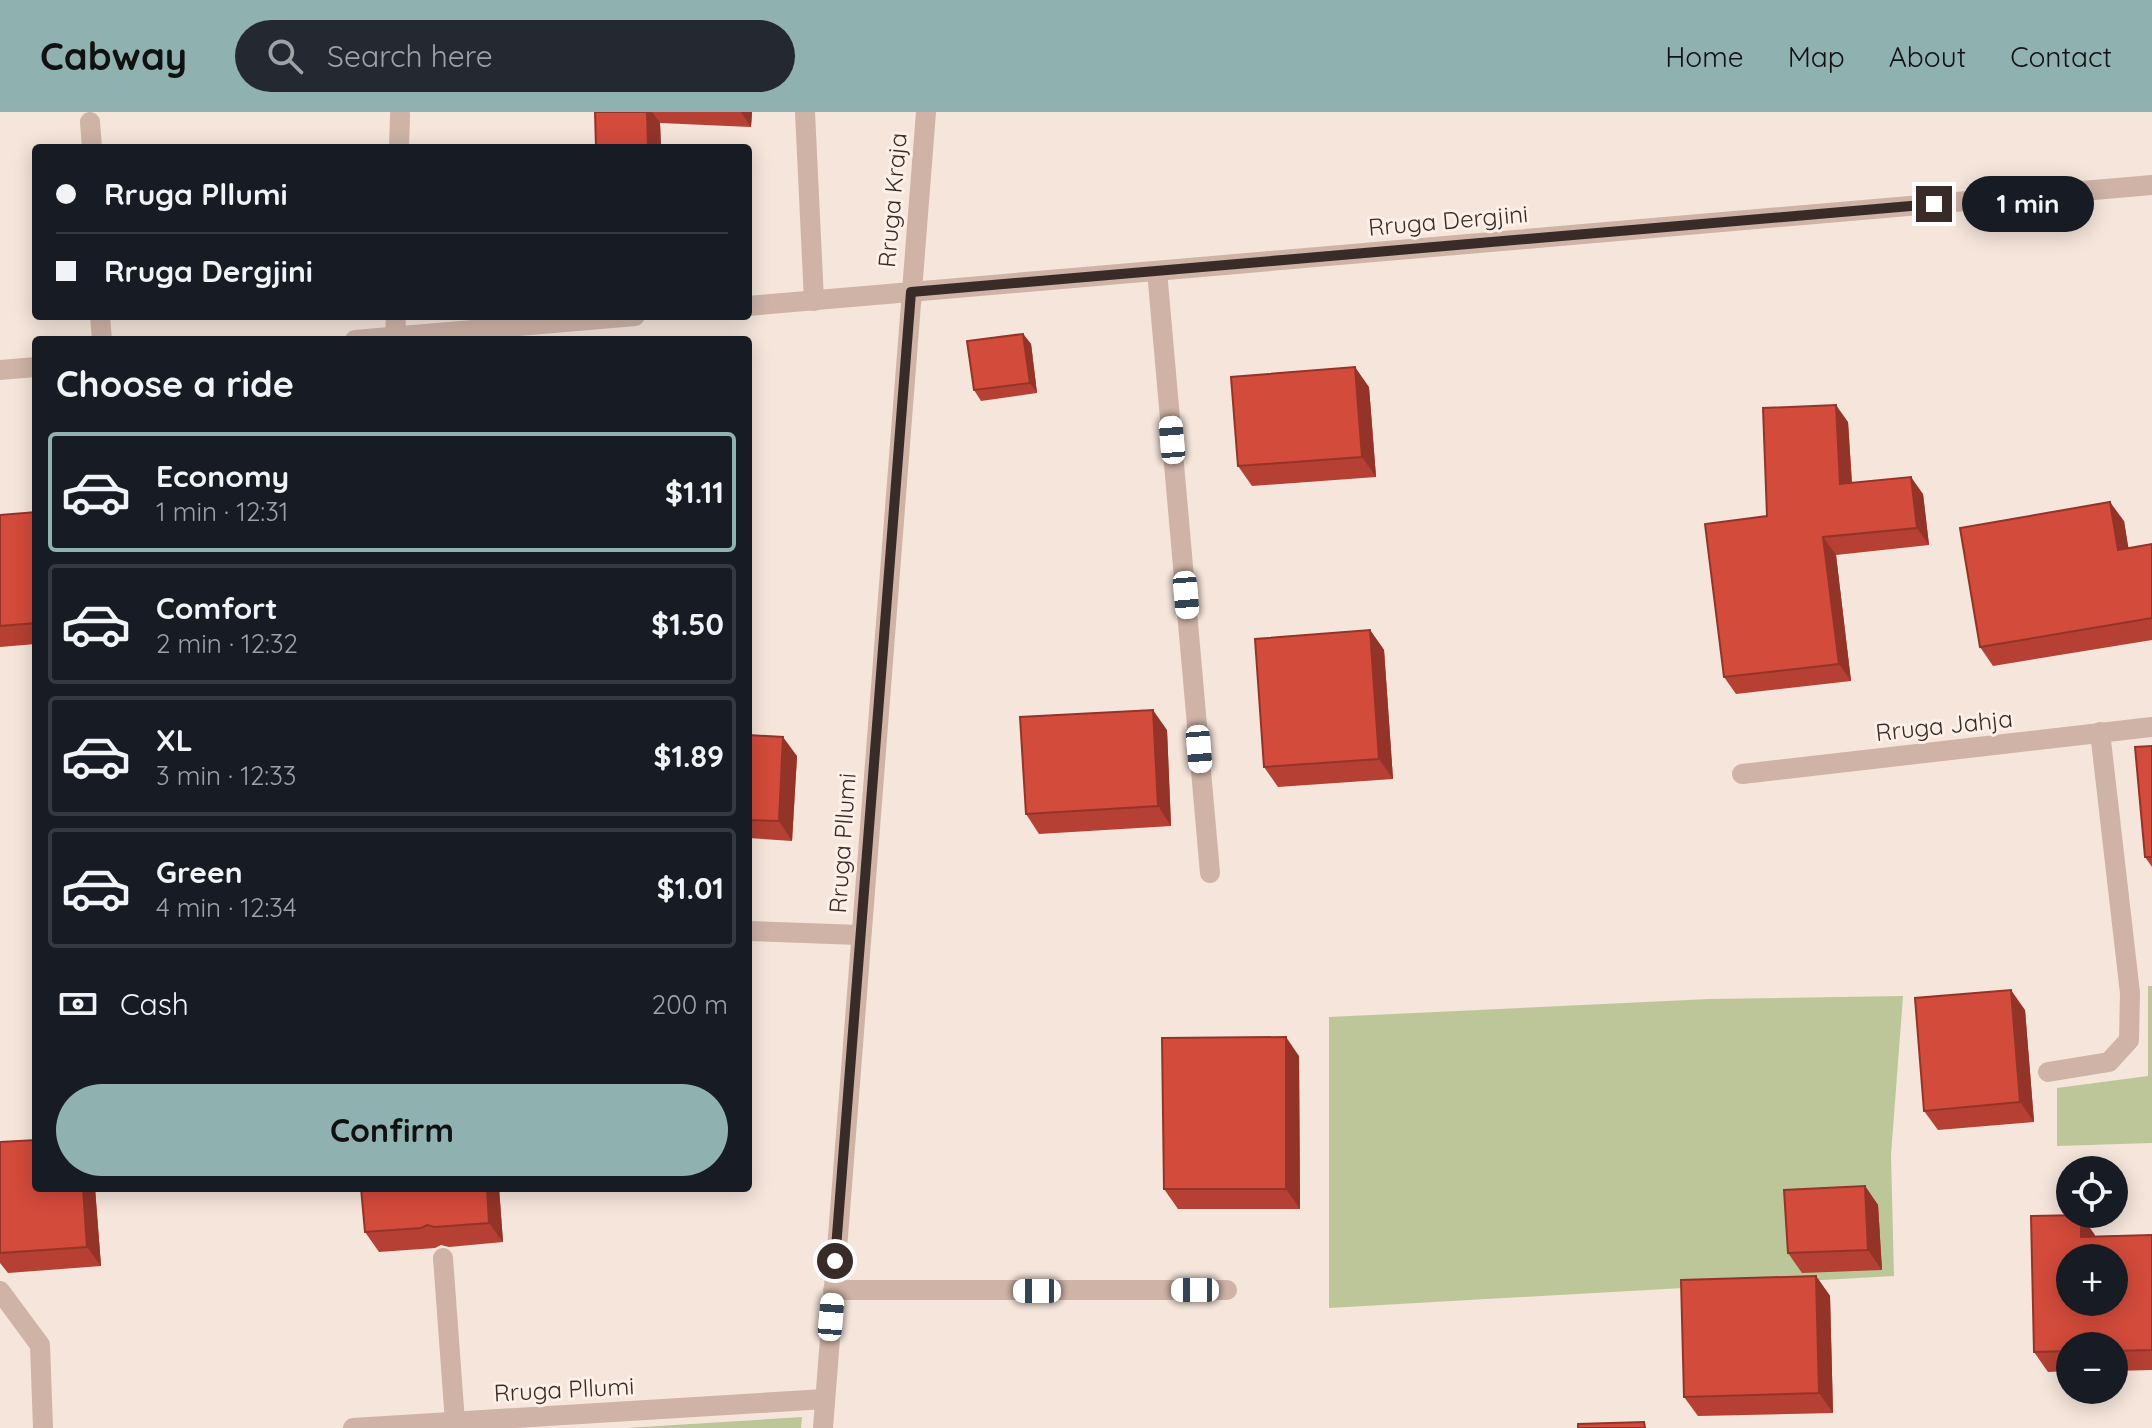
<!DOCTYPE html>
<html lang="en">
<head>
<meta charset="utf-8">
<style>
	:root { --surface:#171b24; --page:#242831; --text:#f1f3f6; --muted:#9ea1a6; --line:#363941; --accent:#8fb1b0 }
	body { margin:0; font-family:Quicksand,sans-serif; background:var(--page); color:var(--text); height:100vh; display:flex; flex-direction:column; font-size:30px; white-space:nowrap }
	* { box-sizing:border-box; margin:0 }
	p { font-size:26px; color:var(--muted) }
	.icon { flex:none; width:44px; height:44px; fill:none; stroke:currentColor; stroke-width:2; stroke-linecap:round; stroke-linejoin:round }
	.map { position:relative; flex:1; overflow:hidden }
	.drawer { position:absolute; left:32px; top:224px; width:720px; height:856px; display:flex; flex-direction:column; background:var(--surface); border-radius:8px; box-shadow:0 4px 20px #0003 }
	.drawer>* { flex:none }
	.top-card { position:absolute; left:32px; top:32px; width:720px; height:176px; border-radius:8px; box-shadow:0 4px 20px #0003; display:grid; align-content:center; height:176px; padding:0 24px; background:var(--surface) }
	.controls { position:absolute; left:2056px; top:1044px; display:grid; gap:16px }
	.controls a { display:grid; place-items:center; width:72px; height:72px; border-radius:50%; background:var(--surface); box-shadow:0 4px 20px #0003; font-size:40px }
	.end { position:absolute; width:36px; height:36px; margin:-18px; border:10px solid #392b27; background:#fff; box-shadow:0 0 0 4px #fff }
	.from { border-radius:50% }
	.bubble { position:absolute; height:56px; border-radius:28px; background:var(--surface); box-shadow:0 4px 20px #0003; font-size:26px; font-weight:700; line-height:56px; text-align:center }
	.car { position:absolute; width:24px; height:48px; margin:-24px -12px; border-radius:10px; box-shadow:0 0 6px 2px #0007; background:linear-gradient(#fff 24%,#345 0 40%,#fff 0 76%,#345 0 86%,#fff 0) }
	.top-card b { display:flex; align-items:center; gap:28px; height:76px; font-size:30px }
	.top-card b+b { border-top:2px solid var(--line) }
	.top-card i { width:20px; height:20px; background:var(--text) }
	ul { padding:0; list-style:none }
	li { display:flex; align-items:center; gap:24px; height:120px; margin:0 16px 12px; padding:0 8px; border:4px solid var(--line); border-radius:8px }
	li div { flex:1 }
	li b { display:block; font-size:30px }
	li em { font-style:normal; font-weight:700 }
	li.on { border-color:var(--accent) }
	li>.icon { width:72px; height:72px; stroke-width:1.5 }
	h2 { padding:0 24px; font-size:36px; line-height:96px }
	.pay { display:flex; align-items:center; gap:20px; height:88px; padding:0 24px; font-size:30px }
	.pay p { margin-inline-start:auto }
	.action { display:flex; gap:16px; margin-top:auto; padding:16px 24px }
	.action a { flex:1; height:92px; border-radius:48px; background:var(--accent); color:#111; font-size:32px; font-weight:700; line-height:92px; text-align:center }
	header { display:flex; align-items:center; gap:48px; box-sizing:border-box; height:112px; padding:0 40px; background:var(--accent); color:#111 }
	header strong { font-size:38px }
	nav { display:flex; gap:44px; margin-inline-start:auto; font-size:28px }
	.search { width:560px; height:72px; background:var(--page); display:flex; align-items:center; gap:20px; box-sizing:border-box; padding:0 28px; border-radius:44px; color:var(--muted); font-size:30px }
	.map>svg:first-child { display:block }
	.grass { fill:#bdc699 }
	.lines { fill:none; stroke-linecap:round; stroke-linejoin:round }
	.service { stroke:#ceb3a6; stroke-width:20 }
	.minor { stroke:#ceb3a6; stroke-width:20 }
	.tertiary { stroke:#ceb3a6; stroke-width:20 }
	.wall { fill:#b54033 }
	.shaded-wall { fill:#943429 }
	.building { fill:#d34b3b; stroke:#943429; stroke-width:2; fill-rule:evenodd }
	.route { stroke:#392b27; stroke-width:10 }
	.labels { text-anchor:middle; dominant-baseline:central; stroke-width:6; stroke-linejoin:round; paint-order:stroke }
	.street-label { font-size:24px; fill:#392b27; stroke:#fcf0e8 }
</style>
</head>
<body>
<header>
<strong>Cabway</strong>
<div class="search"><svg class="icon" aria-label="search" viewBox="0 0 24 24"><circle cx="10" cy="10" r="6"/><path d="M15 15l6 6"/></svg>Search here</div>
<nav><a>Home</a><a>Map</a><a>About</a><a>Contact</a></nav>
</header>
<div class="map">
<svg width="2152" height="1316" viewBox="0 0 2152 1316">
	<rect width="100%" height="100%" fill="#f5e5db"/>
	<g class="grass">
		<path d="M 2148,874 L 2152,874 L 2152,1031 L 2057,1034 L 2057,976 L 2148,964 Z"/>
		<path d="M 1903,884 L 1891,1043 L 1894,1164 L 1329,1196 L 1329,905 L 1709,887 Z"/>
		<path d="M 802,1305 L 801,1316 L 626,1316 Z"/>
	</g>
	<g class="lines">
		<g class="service">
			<path d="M 805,0 L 814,189"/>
			<path d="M 90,10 L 92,36"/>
			<path d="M 399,36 L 400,3"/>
			<path d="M 1157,159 L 1210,761"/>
			<path d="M 100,204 L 102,228"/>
			<path d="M 395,225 L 396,204"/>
			<path d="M 748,819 L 860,823"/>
			<path d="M 2048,960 L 2109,950 L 2129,928 L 2130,881 L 2100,620"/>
			<path d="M 443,1146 L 455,1310"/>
			<path d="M 833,1178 L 1227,1178"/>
			<path d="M 0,1179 L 40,1233 L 43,1316"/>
		</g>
		<g class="minor">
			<path d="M 1742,662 L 2152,615"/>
			<path d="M 353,1316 L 825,1287"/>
			<path d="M 823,1316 L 926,0"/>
		</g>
		<g class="tertiary">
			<path d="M 748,194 L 2152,73"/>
			<path d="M 355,228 L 635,204"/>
			<path d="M 0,258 L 36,255"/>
		</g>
	</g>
	<g class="wall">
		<path d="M 595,0 L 752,0 L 751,15 L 660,11 L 661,36 L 596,36 Z"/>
		<path d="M 1023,222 L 1031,232 L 1037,281 L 981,289 L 974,278 Z"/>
		<path d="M 1369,275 L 1376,365 L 1252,374 L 1238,354 Z"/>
		<path d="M 1848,310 L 1852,371 L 1923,382 L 1929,433 L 1836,443 L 1851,569 L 1736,582 L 1724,565 Z"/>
		<path d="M 36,400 L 36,532 L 0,535 L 0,403 Z"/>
		<path d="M 2124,409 L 2128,436 L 2152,432 L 2152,528 L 1993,554 L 1980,535 Z"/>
		<path d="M 1370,518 L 1384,538 L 1393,667 L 1278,675 L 1264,655 Z"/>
		<path d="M 1167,618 L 1171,714 L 1039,722 L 1026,702 Z"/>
		<path d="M 748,623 L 797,644 L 792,729 L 748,726 Z"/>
		<path d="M 2152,634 L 2152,755 L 2145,745 Z"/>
		<path d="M 2025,898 L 2034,1010 L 1938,1018 L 1924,999 Z"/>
		<path d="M 1299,944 L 1300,1097 L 1178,1097 L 1164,1077 Z"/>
		<path d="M 0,1030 L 95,1076 L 101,1154 L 8,1161 L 0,1151 Z"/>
		<path d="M 1865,1074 L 1878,1093 L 1882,1158 L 1802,1161 L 1788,1141 Z"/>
		<path d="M 361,1076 L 499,1076 L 503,1130 L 449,1135 L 441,1133 L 435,1136 L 379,1140 L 365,1120 Z"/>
		<path d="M 2095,1123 L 2095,1124 L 2152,1123 L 2152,1258 L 2114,1259 L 2114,1234 L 2070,1234 L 2070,1259 L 2048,1260 L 2034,1240 Z"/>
		<path d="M 1816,1164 L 1830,1184 L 1833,1301 L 1698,1304 L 1684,1285 Z"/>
	</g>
	<g class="shaded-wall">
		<path d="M 647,0 L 652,0 L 660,11 L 661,36 L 648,36 Z"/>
		<path d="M 741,0 L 752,0 L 751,15 Z"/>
		<path d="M 1023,222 L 1031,232 L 1037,281 L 1030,271 Z"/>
		<path d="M 1355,255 L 1369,275 L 1376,365 L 1362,345 Z"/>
		<path d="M 1836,293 L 1848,310 L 1853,390 L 1840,372 Z"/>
		<path d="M 1911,365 L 1923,382 L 1929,433 L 1917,416 Z"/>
		<path d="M 2110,390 L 2124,409 L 2132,457 L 2118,438 Z"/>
		<path d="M 1823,425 L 1836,443 L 1851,569 L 1839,552 Z"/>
		<path d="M 1370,518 L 1384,538 L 1393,667 L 1379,647 Z"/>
		<path d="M 1153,598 L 1167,618 L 1171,714 L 1158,694 Z"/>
		<path d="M 783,625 L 797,644 L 792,729 L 779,709 Z"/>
		<path d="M 2011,878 L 2025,898 L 2034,1010 L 2020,990 Z"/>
		<path d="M 1286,925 L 1299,944 L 1300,1097 L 1286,1077 Z"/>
		<path d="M 1865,1074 L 1878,1093 L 1882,1158 L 1868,1138 Z"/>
		<path d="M 83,1076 L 95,1076 L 101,1154 L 87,1135 Z"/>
		<path d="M 487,1076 L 499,1076 L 503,1130 L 489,1111 Z"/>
		<path d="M 2081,1103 L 2095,1123 L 2095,1144 L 2081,1125 Z"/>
		<path d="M 1816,1164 L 1830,1184 L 1833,1301 L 1819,1281 Z"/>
	</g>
	<g class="building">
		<path d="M 595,0 L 647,0 L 648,36 L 596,36 Z"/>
		<path d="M 1023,222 L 1030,271 L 974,278 L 967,229 Z"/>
		<path d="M 1355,255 L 1362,345 L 1238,354 L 1231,265 Z"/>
		<path d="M 1836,293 L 1840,372 L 1911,365 L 1917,416 L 1823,425 L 1839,552 L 1724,565 L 1705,412 L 1767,404 L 1763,296 Z"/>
		<path d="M 2110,390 L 2118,438 L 2152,432 L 2152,506 L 1980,535 L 1960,416 Z"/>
		<path d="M 36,400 L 36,511 L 0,514 L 0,403 Z"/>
		<path d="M 1370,518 L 1379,647 L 1264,655 L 1255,527 Z"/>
		<path d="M 1153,598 L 1158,694 L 1026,702 L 1020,605 Z"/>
		<path d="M 748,623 L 783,625 L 779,709 L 748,708 Z"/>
		<path d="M 2152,634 L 2152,745 L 2145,745 L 2135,635 Z"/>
		<path d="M 2011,878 L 2020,990 L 1924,999 L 1915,886 Z"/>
		<path d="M 1286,925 L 1286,1077 L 1164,1077 L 1162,926 Z"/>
		<path d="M 36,1028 L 36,1076 L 83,1076 L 87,1135 L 0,1141 L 0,1030 Z"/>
		<path d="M 1865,1074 L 1868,1138 L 1788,1141 L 1784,1078 Z"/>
		<path d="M 361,1076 L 487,1076 L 489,1111 L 435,1115 L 427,1113 L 421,1116 L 365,1120 Z"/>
		<path d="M 2081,1103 L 2081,1125 L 2152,1123 L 2152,1238 L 2114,1239 L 2114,1234 L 2070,1234 L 2070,1239 L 2034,1240 L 2031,1104 ZM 2070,1146 L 2114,1146 L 2114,1190 L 2070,1190 Z"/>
		<path d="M 1816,1164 L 1819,1281 L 1684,1285 L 1681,1168 Z"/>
		<path d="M 1644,1310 L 1645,1316 L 1578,1316 L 1578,1312 Z"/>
	</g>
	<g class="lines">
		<path class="route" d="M 835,1149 L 911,180 L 1934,92"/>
	</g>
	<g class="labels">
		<g class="street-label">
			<text transform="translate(892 88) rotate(-85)">Rruga Kraja</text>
			<text transform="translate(1448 108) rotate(-5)">Rruga Dergjini</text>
			<text transform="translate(1944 613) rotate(-6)">Rruga Jahja</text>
			<text transform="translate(842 731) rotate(-86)">Rruga Pllumi</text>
			<text transform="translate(564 1277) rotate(-3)">Rruga Pllumi</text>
		</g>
	</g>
</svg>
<div class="controls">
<a><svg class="icon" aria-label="locate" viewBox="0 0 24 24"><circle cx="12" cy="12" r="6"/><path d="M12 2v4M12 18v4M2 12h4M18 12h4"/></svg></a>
<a>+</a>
<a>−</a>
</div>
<i class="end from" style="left:835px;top:1149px"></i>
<i class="end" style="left:1934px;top:92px"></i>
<div class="bubble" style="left:1962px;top:64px;width:132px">1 min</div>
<i class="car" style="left:1172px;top:328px;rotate:355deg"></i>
<i class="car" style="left:1186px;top:483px;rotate:175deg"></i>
<i class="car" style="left:1199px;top:637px;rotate:175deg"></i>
<i class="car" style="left:1195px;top:1178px;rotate:270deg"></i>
<i class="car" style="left:1037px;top:1179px;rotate:270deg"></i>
<i class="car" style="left:831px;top:1205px;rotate:5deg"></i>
<div class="top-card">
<b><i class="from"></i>Rruga Pllumi</b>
<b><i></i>Rruga Dergjini</b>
</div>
<section class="drawer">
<h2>Choose a ride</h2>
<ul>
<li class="on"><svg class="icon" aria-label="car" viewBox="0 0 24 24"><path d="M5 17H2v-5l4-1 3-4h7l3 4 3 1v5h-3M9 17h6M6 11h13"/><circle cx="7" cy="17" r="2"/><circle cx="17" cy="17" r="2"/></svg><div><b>Economy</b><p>1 min · 12:31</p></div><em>$1.11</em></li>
<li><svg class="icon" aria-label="car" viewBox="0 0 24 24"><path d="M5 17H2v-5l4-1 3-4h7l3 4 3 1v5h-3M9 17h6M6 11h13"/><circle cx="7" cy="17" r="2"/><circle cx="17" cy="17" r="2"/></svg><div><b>Comfort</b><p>2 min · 12:32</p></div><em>$1.50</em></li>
<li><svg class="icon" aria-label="car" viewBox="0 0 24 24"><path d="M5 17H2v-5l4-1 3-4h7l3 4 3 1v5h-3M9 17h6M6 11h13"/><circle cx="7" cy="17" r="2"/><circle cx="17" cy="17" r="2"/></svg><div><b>XL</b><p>3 min · 12:33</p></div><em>$1.89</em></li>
<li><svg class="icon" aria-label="car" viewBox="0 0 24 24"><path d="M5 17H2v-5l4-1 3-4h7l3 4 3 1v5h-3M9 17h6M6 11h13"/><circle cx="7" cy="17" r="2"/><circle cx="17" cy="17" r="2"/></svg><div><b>Green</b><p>4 min · 12:34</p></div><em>$1.01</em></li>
</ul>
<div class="pay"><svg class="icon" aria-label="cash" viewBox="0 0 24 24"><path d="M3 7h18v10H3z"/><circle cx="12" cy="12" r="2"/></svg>Cash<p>200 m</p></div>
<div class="action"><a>Confirm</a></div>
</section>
</div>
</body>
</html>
